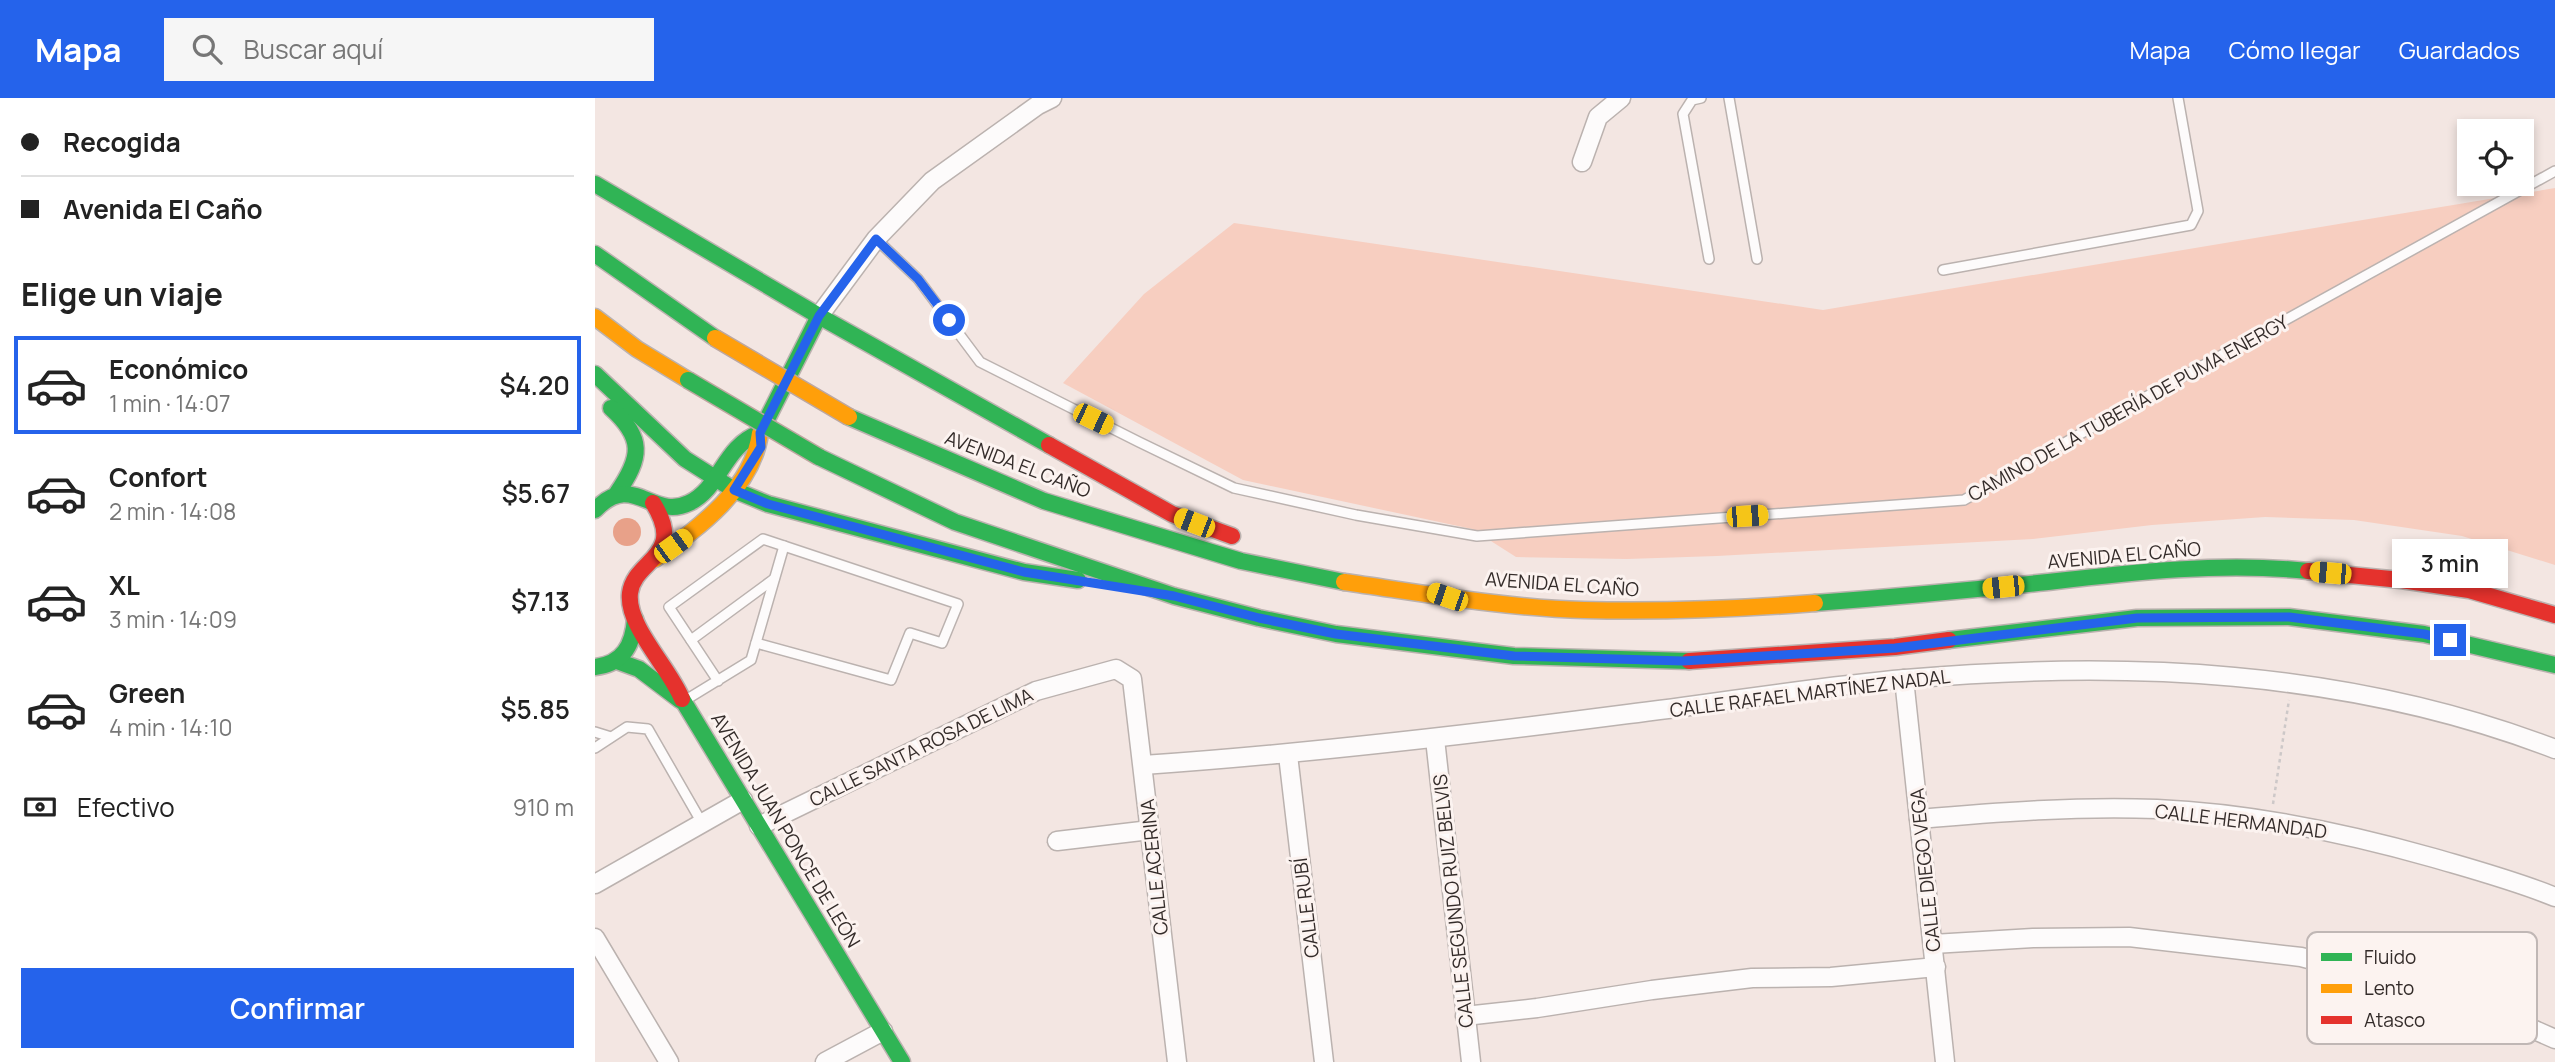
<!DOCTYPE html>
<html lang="es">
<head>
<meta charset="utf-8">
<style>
	:root { --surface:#fff; --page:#f6f6f6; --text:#222; --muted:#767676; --line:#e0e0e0; --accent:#2563eb }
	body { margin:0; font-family:Manrope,sans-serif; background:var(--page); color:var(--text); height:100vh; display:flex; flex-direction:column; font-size:26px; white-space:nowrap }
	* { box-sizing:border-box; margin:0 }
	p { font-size:23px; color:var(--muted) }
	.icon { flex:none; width:38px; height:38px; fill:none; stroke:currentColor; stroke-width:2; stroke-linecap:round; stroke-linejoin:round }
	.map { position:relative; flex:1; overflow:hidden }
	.panel { display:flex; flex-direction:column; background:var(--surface); width:595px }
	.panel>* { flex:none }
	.top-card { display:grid; align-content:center; height:154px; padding:0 21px; background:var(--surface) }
	.controls { position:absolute; left:1862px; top:21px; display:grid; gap:14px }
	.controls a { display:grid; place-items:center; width:77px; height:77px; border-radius:0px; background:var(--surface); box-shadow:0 4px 10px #0003; font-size:35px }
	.end { position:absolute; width:32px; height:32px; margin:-16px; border:9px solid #2563eb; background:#fff; box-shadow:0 0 0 4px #fff }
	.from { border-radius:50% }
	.bubble { position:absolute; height:49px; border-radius:0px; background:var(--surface); box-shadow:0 4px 10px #0003; font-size:23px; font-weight:600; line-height:49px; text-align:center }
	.car { position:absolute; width:21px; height:42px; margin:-21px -10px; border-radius:9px; box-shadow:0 0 5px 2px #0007; background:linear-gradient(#f5c518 24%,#345 0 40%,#f5c518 0 76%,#345 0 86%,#f5c518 0) }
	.top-card b { display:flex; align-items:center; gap:24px; height:66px; font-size:26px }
	.top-card b+b { border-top:2px solid var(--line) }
	.top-card i { width:18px; height:18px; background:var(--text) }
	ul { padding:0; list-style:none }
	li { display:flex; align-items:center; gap:21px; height:98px; margin:0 14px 10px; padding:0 7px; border:4px solid transparent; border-radius:0px }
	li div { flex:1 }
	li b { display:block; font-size:26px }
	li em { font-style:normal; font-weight:600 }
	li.current { border-color:var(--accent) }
	li>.icon { width:63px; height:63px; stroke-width:1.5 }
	h2 { padding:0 21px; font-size:32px; line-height:84px }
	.pay { display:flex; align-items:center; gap:18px; height:77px; padding:0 21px; font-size:26px }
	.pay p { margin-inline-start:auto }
	.primary-button { display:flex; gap:14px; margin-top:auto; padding:14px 21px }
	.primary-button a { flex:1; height:80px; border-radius:0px; background:var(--accent); color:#fff; font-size:28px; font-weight:600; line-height:80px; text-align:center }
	header { display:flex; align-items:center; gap:42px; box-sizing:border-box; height:98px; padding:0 35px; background:var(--accent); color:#fff }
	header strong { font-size:33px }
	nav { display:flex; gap:38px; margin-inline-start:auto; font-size:24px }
	.search { width:490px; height:63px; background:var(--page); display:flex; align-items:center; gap:18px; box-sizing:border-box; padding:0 24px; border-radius:0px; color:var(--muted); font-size:26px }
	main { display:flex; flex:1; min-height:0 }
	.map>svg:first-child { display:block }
	.green { fill:#f7cec0 }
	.water { fill:#e8a189 }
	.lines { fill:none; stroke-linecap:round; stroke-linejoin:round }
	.lane-casing { stroke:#bbb2af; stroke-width:12 }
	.street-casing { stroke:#bbb2af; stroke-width:21 }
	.fast-casing { stroke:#bbb2af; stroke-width:19 }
	.slow-casing { stroke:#bbb2af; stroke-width:19 }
	.jam-casing { stroke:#bbb2af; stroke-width:19 }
	.path { stroke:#cdc8c8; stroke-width:2.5; stroke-dasharray:3.5 3.5; stroke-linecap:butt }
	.lane { stroke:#fdfbfb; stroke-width:9 }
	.street { stroke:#fdfbfb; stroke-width:18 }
	.fast { stroke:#30b455; stroke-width:16 }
	.slow { stroke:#ff9f0a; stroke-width:16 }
	.jam { stroke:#e5322d; stroke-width:16 }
	.fast-bridge-casing { stroke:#bda7a0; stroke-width:19; stroke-linecap:butt }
	.slow-bridge-casing { stroke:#bda7a0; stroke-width:19; stroke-linecap:butt }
	.fast-bridge { stroke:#30b455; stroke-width:16 }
	.slow-bridge { stroke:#ff9f0a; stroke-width:16 }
	.route { stroke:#2563eb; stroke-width:9 }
	.labels { text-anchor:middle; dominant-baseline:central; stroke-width:6; stroke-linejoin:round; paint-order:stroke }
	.street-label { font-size:19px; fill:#342c2a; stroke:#fcf3f0 }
	.key { fill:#fcf3f0; stroke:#c0b7b5; stroke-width:2 }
	.key-label { font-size:19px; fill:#342c2a }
</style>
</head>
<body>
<header>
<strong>Mapa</strong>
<div class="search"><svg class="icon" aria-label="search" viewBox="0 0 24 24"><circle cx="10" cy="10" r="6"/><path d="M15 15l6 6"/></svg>Buscar aquí</div>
<nav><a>Mapa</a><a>Cómo llegar</a><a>Guardados</a></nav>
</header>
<main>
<section class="panel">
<div class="top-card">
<b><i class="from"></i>Recogida</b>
<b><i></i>Avenida El Caño</b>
</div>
<h2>Elige un viaje</h2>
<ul>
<li class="current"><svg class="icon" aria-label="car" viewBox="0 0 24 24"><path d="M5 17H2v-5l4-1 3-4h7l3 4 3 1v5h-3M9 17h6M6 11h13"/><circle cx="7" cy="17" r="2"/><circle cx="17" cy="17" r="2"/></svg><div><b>Económico</b><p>1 min · 14:07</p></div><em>$4.20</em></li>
<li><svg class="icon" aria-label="car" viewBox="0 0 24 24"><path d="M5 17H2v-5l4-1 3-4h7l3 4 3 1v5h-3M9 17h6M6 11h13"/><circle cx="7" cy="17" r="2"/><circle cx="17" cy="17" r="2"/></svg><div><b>Confort</b><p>2 min · 14:08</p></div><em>$5.67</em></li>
<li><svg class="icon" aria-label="car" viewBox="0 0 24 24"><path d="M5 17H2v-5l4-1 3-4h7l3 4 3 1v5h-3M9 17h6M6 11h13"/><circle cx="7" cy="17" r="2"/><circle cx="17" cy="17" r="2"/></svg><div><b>XL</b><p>3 min · 14:09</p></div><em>$7.13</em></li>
<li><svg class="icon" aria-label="car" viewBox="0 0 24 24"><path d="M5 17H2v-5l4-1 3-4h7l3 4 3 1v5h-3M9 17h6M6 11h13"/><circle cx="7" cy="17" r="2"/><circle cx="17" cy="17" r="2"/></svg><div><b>Green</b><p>4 min · 14:10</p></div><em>$5.85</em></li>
</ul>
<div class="pay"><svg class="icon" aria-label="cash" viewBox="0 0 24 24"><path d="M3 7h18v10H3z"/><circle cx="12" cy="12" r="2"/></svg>Efectivo<p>910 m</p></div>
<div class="primary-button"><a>Confirmar</a></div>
</section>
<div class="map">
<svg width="1960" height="964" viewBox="0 0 1960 964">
	<rect width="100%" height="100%" fill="#f3e6e2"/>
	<path class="green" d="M 1960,90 L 1960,467 L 1867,438 L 1759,422 L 1670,419 L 1557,427 L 1438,441 L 1122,458 L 1032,461 L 921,459 L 877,431 L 648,382 L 468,285 L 549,196 L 639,125 L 1228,212 Z"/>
	<circle class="water" cx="32" cy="434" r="14"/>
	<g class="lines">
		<g class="lane-casing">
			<g id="lane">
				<path d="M 1106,0 L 1097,2 L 1088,16 L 1114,161"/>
				<path d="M 1134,0 L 1162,161"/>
				<path d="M 281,141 L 323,181 L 385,264 L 544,344 L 639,390 L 761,417 L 882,438 L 1369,402 L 1531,310 L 1960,73"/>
				<path d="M 1348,172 L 1596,127 L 1603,113 L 1583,0"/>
				<path d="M 96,542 L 179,481"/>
				<path d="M 161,545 L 296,582 L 315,535 L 347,545 L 363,506 L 189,448"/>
				<path d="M 89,603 L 156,562 L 189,448 L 168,441 L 74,509 L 123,583"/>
				<path d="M 0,634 L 16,639"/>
				<path d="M 0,650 L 32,629 L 53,631 L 107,725"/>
			</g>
		</g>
		<g class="street-casing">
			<g id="street">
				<path d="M 987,64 L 1003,19 L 1026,0"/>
				<path d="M 224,218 L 281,141 L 337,83 L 443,7 L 457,0"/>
				<path d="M 1309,581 L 1350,964"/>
				<path d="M 840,641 L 876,964"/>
				<path d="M 693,657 L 729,964"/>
				<path d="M 548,667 C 710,656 871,637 1033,616 C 1125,605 1217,589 1310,581 C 1529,562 1752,571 1960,651"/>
				<path d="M 1324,721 C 1403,714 1482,708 1562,711 C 1654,715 1751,735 1839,760 C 1880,772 1921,783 1960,799"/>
				<path d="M 164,728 L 441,593 L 521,571 L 537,581 L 582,964"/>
				<path d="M 462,743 L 555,732"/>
				<path d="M 0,786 L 148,702"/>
				<path d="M 0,840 L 74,964"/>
				<path d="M 1338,846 L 1438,840 L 1534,839 L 1706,859 L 1809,886 L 1908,918 L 1960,941"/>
				<path d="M 870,918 L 942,910 L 1057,892 L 1157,880 L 1236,879 L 1341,869"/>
				<path d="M 230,964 L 288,933"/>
			</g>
		</g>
		<g class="fast-casing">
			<g id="fast">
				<path d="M 0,86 L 224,218 L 454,347"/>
				<path d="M 0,156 L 120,240"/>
				<path d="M 0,276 L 90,361 L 139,392 L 173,406 L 429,474 L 483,482"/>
				<path d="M 16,310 C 49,340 47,359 22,395"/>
				<path d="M 254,319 L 449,403 L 646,463 L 749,484"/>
				<path d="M 165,335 L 224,218"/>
				<path d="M 224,359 L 360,424 L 579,498 L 664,520 L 741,536 L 919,558 L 1094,563"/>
				<path d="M 0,412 C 38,372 57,423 94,405 C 126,390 128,348 165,335"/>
				<path d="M 1220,505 C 1298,499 1375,492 1453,484 C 1539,474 1627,464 1713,473"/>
				<path d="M 1354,542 L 1542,520 L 1694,519 L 1829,536 L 1960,567"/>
				<path d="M 22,563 L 44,571 L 85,602"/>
				<path d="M 0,569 C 28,566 38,547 40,521"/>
				<path d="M 87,601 L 307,964"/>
			</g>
		</g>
		<g class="slow-casing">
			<g id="slow">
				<path d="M 0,219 L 42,251 L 93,282"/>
				<path d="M 60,461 C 103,430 158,391 165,335"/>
				<path d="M 749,484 C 827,495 911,510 989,512 C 1066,514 1143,511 1220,505"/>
			</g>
		</g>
		<g class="jam-casing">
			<g id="jam">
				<path d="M 454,347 L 577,416 L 637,438"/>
				<path d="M 58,405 C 92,459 39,461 35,495 C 31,528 75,570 87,601"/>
				<path d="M 1713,473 L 1806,482 L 1874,492 L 1960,517"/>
				<path d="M 1094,563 L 1300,549 L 1354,542"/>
			</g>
		</g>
		<path class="path" d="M 1678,706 L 1694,602"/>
		<use href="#lane" class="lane"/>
		<use href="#street" class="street"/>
		<use href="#fast" class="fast"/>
		<use href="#slow" class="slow"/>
		<use href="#jam" class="jam"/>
		<g class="fast-bridge-casing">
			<path id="fast-bridge" d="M 93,282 L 224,359"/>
		</g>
		<g class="slow-bridge-casing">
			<path id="slow-bridge" d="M 120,240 L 254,319"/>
		</g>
		<use href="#fast-bridge" class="fast-bridge"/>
		<use href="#slow-bridge" class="slow-bridge"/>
	</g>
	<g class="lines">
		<path class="route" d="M 354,222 L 323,181 L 281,141 L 224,218 L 165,335 L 166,349 L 139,392 L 173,406 L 429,474 L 579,498 L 664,520 L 741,536 L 919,558 L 1088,563 L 1300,550 L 1542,520 L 1694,519 L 1829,536 L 1855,542"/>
	</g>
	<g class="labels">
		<g class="street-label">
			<text transform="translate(1533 310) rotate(-29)">CAMINO DE LA TUBERÍA DE PUMA ENERGY</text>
			<text transform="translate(423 366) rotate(21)">AVENIDA EL CAÑO</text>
			<text transform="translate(1529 457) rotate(-5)">AVENIDA EL CAÑO</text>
			<text transform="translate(967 486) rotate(4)">AVENIDA EL CAÑO</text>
			<text transform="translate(1215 595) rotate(-7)">CALLE RAFAEL MARTÍNEZ NADAL</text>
			<text transform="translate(326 649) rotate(-26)">CALLE SANTA ROSA DE LIMA</text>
			<text transform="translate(1646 723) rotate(7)">CALLE HERMANDAD</text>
			<text transform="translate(191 732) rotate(59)">AVENIDA JUAN PONCE DE LEÓN</text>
			<text transform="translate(559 769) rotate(-96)">CALLE ACERINA</text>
			<text transform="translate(1330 772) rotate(-96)">CALLE DIEGO VEGA</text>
			<text transform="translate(858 803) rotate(-96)">CALLE SEGUNDO RUIZ BELVIS</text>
			<text transform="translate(711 810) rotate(-97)">CALLE RUBÍ</text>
		</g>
	</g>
	<rect x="1712" y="834" width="230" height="112" rx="10" class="key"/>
	<rect x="1726" y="855" width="31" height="8" fill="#30b455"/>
	<rect x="1726" y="886" width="31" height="9" fill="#ff9f0a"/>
	<rect x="1726" y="918" width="31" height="8" fill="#e5322d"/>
	<g class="key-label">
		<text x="1769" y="866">Fluido</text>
		<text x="1769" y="897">Lento</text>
		<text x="1769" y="929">Atasco</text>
	</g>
</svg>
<div class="controls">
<a><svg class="icon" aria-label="locate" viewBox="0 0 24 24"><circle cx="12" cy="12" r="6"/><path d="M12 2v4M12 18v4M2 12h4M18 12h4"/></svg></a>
</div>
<i class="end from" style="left:354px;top:222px"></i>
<i class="end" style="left:1855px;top:542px"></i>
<div class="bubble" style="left:1797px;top:441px;width:116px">3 min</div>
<i class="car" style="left:498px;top:321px;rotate:116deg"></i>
<i class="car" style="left:1152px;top:418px;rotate:86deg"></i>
<i class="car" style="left:599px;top:425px;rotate:291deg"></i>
<i class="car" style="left:78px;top:448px;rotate:54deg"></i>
<i class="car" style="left:1735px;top:475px;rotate:275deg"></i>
<i class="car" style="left:1408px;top:489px;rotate:264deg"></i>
<i class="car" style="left:852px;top:499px;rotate:289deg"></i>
</div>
</main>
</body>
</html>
